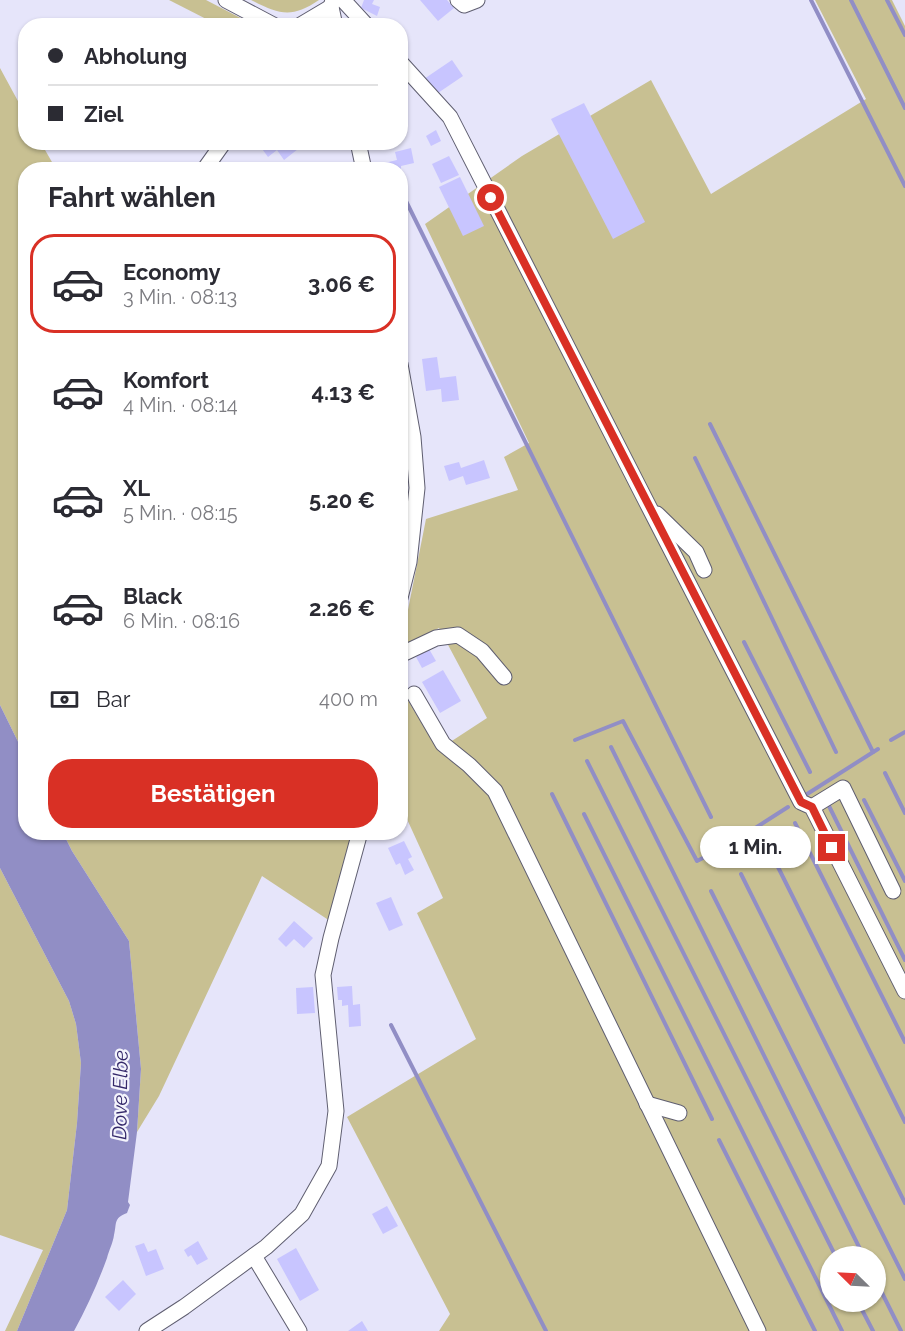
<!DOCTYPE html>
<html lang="de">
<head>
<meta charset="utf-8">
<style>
	:root { --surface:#fff; --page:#f7f7f7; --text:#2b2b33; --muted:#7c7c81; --line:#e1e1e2; --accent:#d93025 }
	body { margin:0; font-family:Raleway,sans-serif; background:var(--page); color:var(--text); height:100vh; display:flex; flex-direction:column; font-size:22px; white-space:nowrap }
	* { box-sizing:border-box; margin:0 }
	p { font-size:20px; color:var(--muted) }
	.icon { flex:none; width:33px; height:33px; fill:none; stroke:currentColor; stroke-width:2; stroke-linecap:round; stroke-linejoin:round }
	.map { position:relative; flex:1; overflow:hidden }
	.drawer { position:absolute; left:18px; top:162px; width:390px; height:678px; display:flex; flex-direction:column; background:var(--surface); border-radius:24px; box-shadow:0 2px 4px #0004 }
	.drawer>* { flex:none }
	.top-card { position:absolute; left:18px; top:18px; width:390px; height:132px; border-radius:24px; box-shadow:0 2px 4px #0004; display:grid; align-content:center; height:132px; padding:0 30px; background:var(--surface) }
	.needle { width:39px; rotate:294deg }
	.buttons { position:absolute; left:820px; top:1246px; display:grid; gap:12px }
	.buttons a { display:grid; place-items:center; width:66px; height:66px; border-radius:50%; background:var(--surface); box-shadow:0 2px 4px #0004; font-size:30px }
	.end { position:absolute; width:27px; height:27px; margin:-14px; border:8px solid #d93025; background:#fff; box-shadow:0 0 0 3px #fff }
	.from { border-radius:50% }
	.bubble { position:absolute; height:42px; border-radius:21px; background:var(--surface); box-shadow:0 2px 4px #0004; font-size:20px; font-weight:700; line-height:42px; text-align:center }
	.top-card b { display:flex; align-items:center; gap:21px; height:57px; font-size:22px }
	.top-card b+b { border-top:2px solid var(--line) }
	.top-card i { width:15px; height:15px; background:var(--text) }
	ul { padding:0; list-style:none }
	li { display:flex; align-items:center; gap:18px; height:99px; margin:0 12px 9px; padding:0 18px; border:3px solid transparent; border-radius:24px }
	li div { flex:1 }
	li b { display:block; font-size:22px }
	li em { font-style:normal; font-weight:700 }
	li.active { border-color:var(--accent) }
	li>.icon { width:54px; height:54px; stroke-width:1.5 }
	h2 { padding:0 30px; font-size:27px; line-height:72px }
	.pay { display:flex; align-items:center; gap:15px; height:66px; padding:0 30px; font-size:22px }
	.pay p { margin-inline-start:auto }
	.primary-button { display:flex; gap:12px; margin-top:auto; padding:12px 30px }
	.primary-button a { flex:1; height:69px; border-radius:24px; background:var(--accent); color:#fff; font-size:24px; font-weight:700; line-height:69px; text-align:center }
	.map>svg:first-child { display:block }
	.green { fill:#c8c092; fill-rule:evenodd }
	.water { fill:#918ec5 }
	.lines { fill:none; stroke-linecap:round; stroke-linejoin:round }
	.stream { stroke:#918ec5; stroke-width:4 }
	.building { fill:#c8c5ff }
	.minor-casing { stroke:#5f5e70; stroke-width:17 }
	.minor { stroke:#fff; stroke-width:15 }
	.route { stroke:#d93025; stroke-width:8 }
	.labels { text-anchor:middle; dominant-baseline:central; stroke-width:4.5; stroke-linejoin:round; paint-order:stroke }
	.water-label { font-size:20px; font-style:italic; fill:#34286a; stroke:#f4f4fc }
</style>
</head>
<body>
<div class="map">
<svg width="905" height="1331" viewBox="0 0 905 1331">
	<rect width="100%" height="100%" fill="#e6e5fa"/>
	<g class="green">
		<path d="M 169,0 L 206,0 L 254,25 L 218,25 Z"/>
		<path d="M 251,0 L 319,0 C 291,19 279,14 251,0 Z"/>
		<path d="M 815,0 L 892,0 L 905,26 L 905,1331 L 439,1331 L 450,1314 L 347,1117 L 476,1039 L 417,913 L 443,898 L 401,806 L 401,689 L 438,750 L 487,718 L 439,628 L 401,648 L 401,645 L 426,519 L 518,490 L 504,457 L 529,443 L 425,224 L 522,156 L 651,80 L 711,194 L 866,99 ZM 831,1257 L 876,1257 L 876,1302 L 831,1302 Z"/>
		<path d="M 0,68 L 25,114 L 26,142 L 41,143 L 56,169 L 26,170 L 25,756 L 0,705 Z"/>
		<path d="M 63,833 L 352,833 L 330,921 L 262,876 L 159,1096 L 137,1132 L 141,1069 L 129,941 L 72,851 Z"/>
		<path d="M 0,868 L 69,1001 L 76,1024 L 81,1063 L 77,1123 L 67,1210 L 17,1331 L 5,1331 L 43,1250 L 0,1235 Z"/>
	</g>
	<path class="water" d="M 0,705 L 25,756 L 26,832 L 63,833 L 72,851 L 129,941 L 141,1069 L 137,1132 L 128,1202 L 130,1205 L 127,1213 C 113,1218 117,1224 114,1235 C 113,1243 109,1250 107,1258 C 98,1283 87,1307 74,1331 L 17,1331 L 67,1210 L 77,1123 L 81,1063 L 76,1024 L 69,1001 L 0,868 Z"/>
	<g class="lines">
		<g class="stream">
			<path d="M 811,0 L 905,186"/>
			<path d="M 851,0 L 905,108"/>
			<path d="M 887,0 L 905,35"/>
			<path d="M 402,193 L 711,817"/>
			<path d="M 710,424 L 873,752"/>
			<path d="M 695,458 L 836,752"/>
			<path d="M 744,642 L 810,772"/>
			<path d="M 575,740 L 623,721 L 697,861 L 732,843 L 788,807"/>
			<path d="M 891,740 L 905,732"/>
			<path d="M 611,747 L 864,1257"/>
			<path d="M 587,761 L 836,1257"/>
			<path d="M 885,773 L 905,813"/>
			<path d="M 552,794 L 712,1119"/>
			<path d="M 804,796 L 878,749"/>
			<path d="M 864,800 L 905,881"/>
			<path d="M 828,804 L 905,960"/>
			<path d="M 584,814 L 842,1331"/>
			<path d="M 795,823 L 905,1042"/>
			<path d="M 767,845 L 905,1122"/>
			<path d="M 741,874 L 905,1203"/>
			<path d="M 711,891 L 905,1279"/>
			<path d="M 391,1025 L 546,1331"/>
			<path d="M 719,1140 L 815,1331"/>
			<path d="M 876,1281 L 901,1331"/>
			<path d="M 858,1302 L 873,1331"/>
		</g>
	</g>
	<g class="building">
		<path d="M 364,0 L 374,0 L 372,4 L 380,7 L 377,16 L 361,8 Z"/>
		<path d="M 420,0 L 447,0 L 454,8 L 438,21 Z"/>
		<path d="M 452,60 L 463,76 L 435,95 L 424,79 Z"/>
		<path d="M 584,103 L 645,222 L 613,239 L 551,119 Z"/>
		<path d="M 436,130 L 441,141 L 431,146 L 426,136 Z"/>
		<path d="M 265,142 L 293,142 L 298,149 L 284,160 L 277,150 L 268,157 L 260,146 Z"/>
		<path d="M 411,148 L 414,163 L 401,166 L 401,170 L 377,170 L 376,165 L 397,160 L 395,152 Z"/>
		<path d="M 449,156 L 459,175 L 441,183 L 432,164 Z"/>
		<path d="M 460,177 L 484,226 L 463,236 L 439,187 Z"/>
		<path d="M 437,357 L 440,378 L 456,376 L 459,400 L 442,402 L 441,389 L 426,391 L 422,359 Z"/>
		<path d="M 484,460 L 490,478 L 466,485 L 463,476 L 449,481 L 444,466 L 459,462 L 461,468 Z"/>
		<path d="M 429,649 L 436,661 L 422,668 L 416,657 Z"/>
		<path d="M 443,670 L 461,701 L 440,713 L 422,682 Z"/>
		<path d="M 404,841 L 412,857 L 408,859 L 414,870 L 405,875 L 400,863 L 396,865 L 388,848 Z"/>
		<path d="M 391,897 L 403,925 L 389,931 L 376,903 Z"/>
		<path d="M 294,921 L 313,938 L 304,948 L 294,939 L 286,947 L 278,939 Z"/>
		<path d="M 352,986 L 353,1005 L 360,1004 L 361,1026 L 349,1027 L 348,1005 L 342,1006 L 342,1000 L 338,1000 L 337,987 Z"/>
		<path d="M 313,987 L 315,1013 L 297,1014 L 296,988 Z"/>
		<path d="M 387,1206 L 398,1226 L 383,1234 L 372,1214 Z"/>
		<path d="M 198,1241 L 208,1259 L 197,1265 L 191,1255 L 188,1257 L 184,1250 Z"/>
		<path d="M 144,1243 L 148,1252 L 156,1249 L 164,1269 L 146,1276 L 135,1246 Z"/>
		<path d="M 296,1248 L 319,1290 L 300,1301 L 277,1259 Z"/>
		<path d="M 123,1280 L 136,1294 L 119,1311 L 105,1297 Z"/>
		<path d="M 362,1321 L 368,1331 L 348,1331 Z"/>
	</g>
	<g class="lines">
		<g class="minor-casing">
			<g id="minor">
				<path d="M 226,0 L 275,26"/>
				<path d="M 333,0 L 331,7 L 335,26"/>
				<path d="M 343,0 L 367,26"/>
				<path d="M 458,0 L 464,5 L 477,0"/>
				<path d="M 299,26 L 331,7"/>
				<path d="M 400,62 L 450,117 L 647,503 L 801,802 L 812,807 L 905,991"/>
				<path d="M 358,142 L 364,170"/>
				<path d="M 204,170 L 224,142"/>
				<path d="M 400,364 L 413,437 L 417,488 L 409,562 L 400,598"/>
				<path d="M 657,514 L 696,552 L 704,570"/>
				<path d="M 400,655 L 436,638 L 458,635 L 482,651 L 504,677"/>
				<path d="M 414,694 L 443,744 L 469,765 L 495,791 L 758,1331"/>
				<path d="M 812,807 L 843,788 L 893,891"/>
				<path d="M 647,1104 L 679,1113"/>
				<path d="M 254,1256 L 299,1331"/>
				<path d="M 147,1331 L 184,1307 L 266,1247 L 302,1214 L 329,1166 L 336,1111 L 323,975 L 331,938 L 360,832"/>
			</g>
		</g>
		<use href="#minor" class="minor"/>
	</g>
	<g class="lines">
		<path class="route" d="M 491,198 L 801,802 L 812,807 L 832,848"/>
	</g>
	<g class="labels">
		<g class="water-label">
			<text transform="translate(120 1095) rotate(-89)">Dove Elbe</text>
		</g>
	</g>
</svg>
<div class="buttons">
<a><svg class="needle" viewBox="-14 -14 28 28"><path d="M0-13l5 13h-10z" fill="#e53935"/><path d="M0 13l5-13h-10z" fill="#7c7c81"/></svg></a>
</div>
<i class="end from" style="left:491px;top:198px"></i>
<i class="end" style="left:832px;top:848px"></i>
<div class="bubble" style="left:700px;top:826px;width:111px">1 Min.</div>
<div class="top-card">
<b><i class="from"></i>Abholung</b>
<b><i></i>Ziel</b>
</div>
<section class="drawer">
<h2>Fahrt wählen</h2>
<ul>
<li class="active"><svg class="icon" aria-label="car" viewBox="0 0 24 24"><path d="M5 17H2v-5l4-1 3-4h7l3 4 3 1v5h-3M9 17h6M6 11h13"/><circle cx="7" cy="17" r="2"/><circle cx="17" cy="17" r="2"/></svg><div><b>Economy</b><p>3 Min. · 08:13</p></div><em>3.06 €</em></li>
<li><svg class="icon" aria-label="car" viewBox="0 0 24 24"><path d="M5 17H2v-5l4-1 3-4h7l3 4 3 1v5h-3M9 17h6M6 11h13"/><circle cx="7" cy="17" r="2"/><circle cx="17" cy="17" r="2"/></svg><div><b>Komfort</b><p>4 Min. · 08:14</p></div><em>4.13 €</em></li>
<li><svg class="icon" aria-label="car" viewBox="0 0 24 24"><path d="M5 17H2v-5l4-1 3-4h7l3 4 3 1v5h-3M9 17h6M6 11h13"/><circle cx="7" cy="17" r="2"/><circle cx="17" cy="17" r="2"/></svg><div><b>XL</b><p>5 Min. · 08:15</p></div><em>5.20 €</em></li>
<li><svg class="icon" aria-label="car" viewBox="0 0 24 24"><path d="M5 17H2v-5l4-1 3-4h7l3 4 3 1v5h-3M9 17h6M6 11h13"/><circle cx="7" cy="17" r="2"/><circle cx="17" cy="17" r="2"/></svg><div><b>Black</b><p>6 Min. · 08:16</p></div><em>2.26 €</em></li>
</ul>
<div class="pay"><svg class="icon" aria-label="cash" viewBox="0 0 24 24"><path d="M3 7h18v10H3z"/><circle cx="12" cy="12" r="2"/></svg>Bar<p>400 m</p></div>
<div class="primary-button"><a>Bestätigen</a></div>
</section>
</div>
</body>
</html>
